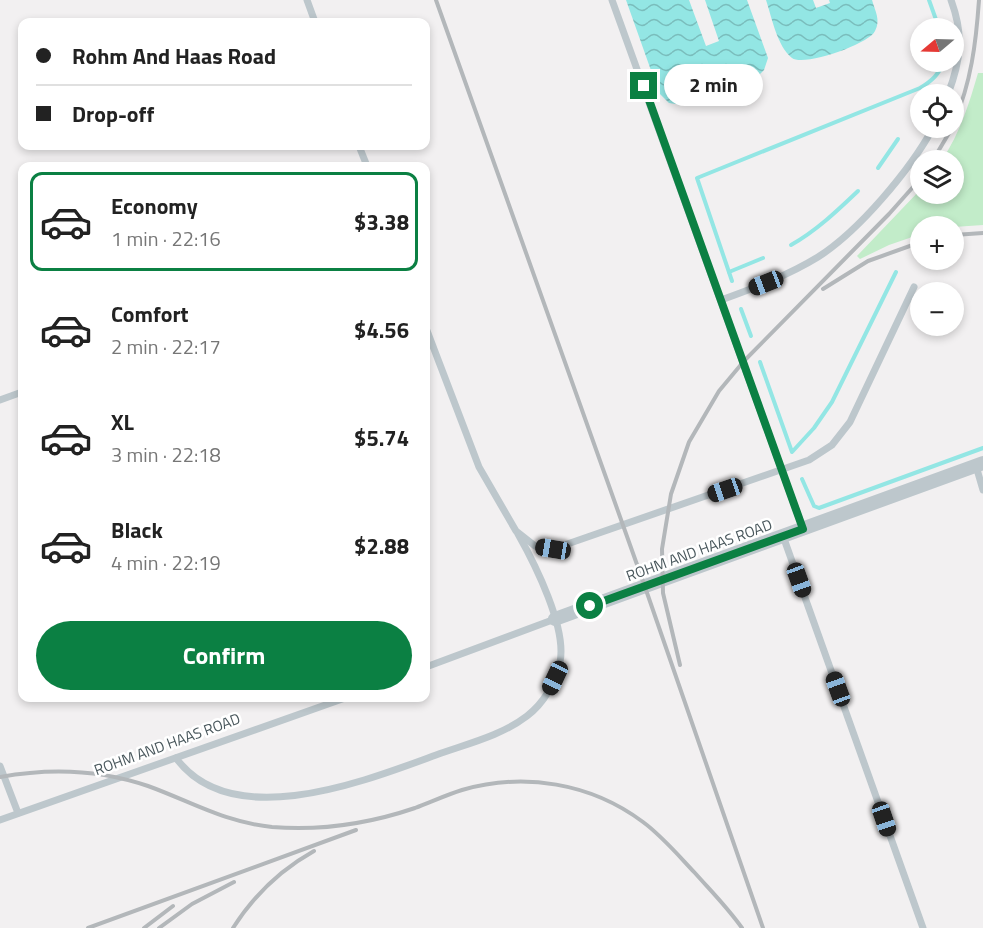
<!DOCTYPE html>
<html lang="en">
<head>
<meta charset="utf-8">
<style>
	:root { --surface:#fff; --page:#f2f2f2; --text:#222; --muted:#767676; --line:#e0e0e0; --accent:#0b8043 }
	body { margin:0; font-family:"Titillium Web",sans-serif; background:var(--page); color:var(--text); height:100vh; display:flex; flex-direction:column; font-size:22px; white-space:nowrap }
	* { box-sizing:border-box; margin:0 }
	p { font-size:20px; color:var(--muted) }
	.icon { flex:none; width:33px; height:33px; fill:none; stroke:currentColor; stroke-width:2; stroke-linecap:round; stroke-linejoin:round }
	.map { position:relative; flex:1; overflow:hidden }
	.details { position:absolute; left:18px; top:162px; width:412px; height:540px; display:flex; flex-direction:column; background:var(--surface); border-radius:12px; box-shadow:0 3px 9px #0003 }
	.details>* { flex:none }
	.banner { position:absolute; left:18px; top:18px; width:412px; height:132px; border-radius:12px; box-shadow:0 3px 9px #0003; display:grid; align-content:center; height:132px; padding:0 18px; background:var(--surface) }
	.needle { width:39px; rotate:251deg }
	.buttons { position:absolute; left:910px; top:18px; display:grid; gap:12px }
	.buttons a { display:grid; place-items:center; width:54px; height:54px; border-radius:50%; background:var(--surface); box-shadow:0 3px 9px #0003; font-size:30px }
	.end { position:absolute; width:27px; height:27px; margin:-14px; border:8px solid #0b8043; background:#fff; box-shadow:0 0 0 3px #fff }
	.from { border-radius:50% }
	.bubble { position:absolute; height:42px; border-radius:21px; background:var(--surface); box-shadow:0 3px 9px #0003; font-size:20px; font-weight:700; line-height:42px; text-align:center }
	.car { position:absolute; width:18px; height:36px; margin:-18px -9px; border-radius:8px; box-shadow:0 0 4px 2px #0007; background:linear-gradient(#222 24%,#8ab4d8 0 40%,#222 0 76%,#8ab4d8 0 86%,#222 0) }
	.banner b { display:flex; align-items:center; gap:21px; height:57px; font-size:22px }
	.banner b+b { border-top:2px solid var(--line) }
	.banner i { width:15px; height:15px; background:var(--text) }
	ul { padding:10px 0 0; list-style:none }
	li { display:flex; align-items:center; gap:18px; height:99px; margin:0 12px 9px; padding:0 6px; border:3px solid transparent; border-radius:12px }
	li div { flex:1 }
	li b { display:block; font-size:22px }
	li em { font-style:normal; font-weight:700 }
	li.on { border-color:var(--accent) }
	li>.icon { width:54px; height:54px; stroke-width:1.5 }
	.cta { display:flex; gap:12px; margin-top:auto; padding:12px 18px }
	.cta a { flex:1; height:69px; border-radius:36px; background:var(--accent); color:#fff; font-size:24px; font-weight:700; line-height:69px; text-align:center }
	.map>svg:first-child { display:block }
	.green { fill:#c2ecc9 }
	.water { fill:url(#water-waves) }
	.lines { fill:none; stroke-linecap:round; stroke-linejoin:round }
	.stream { stroke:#93e6e4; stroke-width:4 }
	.service { stroke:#bdc7cc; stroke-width:7 }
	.minor { stroke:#bdc7cc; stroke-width:14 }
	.rail { stroke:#b3b7ba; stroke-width:4 }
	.route { stroke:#0b8043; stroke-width:8 }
	.labels { text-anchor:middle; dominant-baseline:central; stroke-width:5; stroke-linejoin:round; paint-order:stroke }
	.street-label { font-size:15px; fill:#49575c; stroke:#fff }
</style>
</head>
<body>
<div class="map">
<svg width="983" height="928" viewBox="0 0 983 928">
	<defs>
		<pattern id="water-waves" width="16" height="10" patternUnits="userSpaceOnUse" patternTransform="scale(1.5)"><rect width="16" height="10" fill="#93e6e4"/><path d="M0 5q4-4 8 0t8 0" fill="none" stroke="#7abdbc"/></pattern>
	</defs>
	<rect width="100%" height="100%" fill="#f2f0f1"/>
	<path class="green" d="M 978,73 L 983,73 L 983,225 L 954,227 L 921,226 L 921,234 L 889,245 L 860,259 L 857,256 L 921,189 L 921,194 L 954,194 L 954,160 L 942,160 C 960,133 969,104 978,73 Z"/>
	<g class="water">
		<path d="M 626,0 L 689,0 L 706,46 L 719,41 L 705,0 L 747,0 L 768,58 L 764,70 L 755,79 L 682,105 L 669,103 L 659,93 Z"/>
		<path d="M 766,0 L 813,0 L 816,8 L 830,3 L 829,0 L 872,0 C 875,11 881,20 875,31 C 869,44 804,67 792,58 C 777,46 772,18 766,0 Z"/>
	</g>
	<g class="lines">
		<g class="stream">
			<path d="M 929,0 L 939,28"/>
			<path d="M 878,168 L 898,139"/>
			<path d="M 791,245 C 816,231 837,211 858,191"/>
			<path d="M 729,272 L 763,258"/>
			<path d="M 732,281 L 697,178 L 920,88 C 932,81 939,74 944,62"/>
			<path d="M 741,309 L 751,336"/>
			<path d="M 760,362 L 792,452 L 814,428 L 832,402 L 896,272"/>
			<path d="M 802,479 L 814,506 L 819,508 L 983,448"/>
		</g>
		<g class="service">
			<path d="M 307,0 L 315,22"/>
			<path d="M 612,0 L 803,529"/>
			<path d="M 948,94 C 961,60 964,35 951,0"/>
			<path d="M 359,146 L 367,166"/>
			<path d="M 721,300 C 754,288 787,276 818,257 C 859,231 910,170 933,128"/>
			<path d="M 426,328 L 479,467 L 516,531 L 535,546 L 553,549 L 809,460 L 832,445 L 850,422 L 914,287"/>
			<path d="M 0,400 L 22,392"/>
			<path d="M 976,466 L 983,490"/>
			<path d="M 783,536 L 923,928"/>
			<path d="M 426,667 L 555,619"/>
			<path d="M 176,758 C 232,834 365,781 436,755 C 466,744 501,736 527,716 C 544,703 556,682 560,662 C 567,628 535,564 518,534"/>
			<path d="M 0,766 L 18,813"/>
			<path d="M 0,820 L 345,698"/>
		</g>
		<path class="minor" d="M 555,619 L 983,463"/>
		<g class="rail">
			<path d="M 436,0 L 645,587 L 763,928"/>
			<path d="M 954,122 C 971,83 976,43 979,0"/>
			<path d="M 933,160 L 952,128"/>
			<path d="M 954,235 L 983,233"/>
			<path d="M 823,289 L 868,261 L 921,242"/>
			<path d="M 680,665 L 663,593 L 662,549 L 671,494 L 689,442 L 719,391 L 744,361 L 889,214 L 921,178"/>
			<path d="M 0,777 C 49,768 101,770 148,786 C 192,802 224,822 272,827 C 322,831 368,824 415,808 C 431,802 446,795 462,790 C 524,772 591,783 643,822 C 662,836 678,855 695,873 C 711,891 728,908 742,928"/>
			<path d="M 88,928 L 356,830"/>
			<path d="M 144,928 L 173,906"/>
			<path d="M 159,928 L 192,904 L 234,882"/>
			<path d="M 233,928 C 254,895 280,870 314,851"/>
		</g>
	</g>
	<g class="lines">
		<path class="route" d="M 590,606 L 803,529 L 644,86"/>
	</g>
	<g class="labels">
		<g class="street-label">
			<text transform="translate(699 550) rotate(-20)">ROHM AND HAAS ROAD</text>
			<text transform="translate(167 744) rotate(-20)">ROHM AND HAAS ROAD</text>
		</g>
	</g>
</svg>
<div class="buttons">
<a><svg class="needle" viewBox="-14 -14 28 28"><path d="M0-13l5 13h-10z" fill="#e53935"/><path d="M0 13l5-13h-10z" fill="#767676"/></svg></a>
<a><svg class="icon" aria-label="locate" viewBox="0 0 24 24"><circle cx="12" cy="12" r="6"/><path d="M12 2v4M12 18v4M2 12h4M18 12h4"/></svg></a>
<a><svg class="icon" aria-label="layers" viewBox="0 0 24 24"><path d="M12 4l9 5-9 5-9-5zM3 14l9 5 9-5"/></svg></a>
<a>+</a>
<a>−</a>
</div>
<i class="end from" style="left:590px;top:606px"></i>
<i class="end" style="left:644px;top:86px"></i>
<div class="bubble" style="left:664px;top:64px;width:99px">2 min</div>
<i class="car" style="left:766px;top:283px;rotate:249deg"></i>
<i class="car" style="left:725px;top:490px;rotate:251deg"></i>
<i class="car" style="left:553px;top:549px;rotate:279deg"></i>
<i class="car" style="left:799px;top:580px;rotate:160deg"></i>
<i class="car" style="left:555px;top:678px;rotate:205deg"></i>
<i class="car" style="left:838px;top:689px;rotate:340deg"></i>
<i class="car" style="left:884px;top:819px;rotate:161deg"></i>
<div class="banner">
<b><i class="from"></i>Rohm And Haas Road</b>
<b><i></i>Drop-off</b>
</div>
<section class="details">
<ul>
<li class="on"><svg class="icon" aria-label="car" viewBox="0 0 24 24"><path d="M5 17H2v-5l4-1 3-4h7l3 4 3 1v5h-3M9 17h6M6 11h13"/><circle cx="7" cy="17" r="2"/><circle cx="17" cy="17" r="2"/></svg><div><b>Economy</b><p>1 min · 22:16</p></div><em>$3.38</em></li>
<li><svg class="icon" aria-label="car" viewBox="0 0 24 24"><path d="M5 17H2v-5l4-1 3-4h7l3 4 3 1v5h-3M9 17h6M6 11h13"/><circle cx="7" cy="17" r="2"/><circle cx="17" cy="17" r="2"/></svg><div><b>Comfort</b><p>2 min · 22:17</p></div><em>$4.56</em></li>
<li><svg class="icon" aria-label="car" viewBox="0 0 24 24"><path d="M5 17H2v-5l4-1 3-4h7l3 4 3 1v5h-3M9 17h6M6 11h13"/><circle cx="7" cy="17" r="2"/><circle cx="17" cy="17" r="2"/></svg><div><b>XL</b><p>3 min · 22:18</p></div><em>$5.74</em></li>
<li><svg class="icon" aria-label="car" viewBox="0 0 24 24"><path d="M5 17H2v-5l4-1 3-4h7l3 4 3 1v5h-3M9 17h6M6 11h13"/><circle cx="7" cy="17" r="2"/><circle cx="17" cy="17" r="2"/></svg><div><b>Black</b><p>4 min · 22:19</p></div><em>$2.88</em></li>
</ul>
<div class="cta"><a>Confirm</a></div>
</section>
</div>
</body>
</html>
